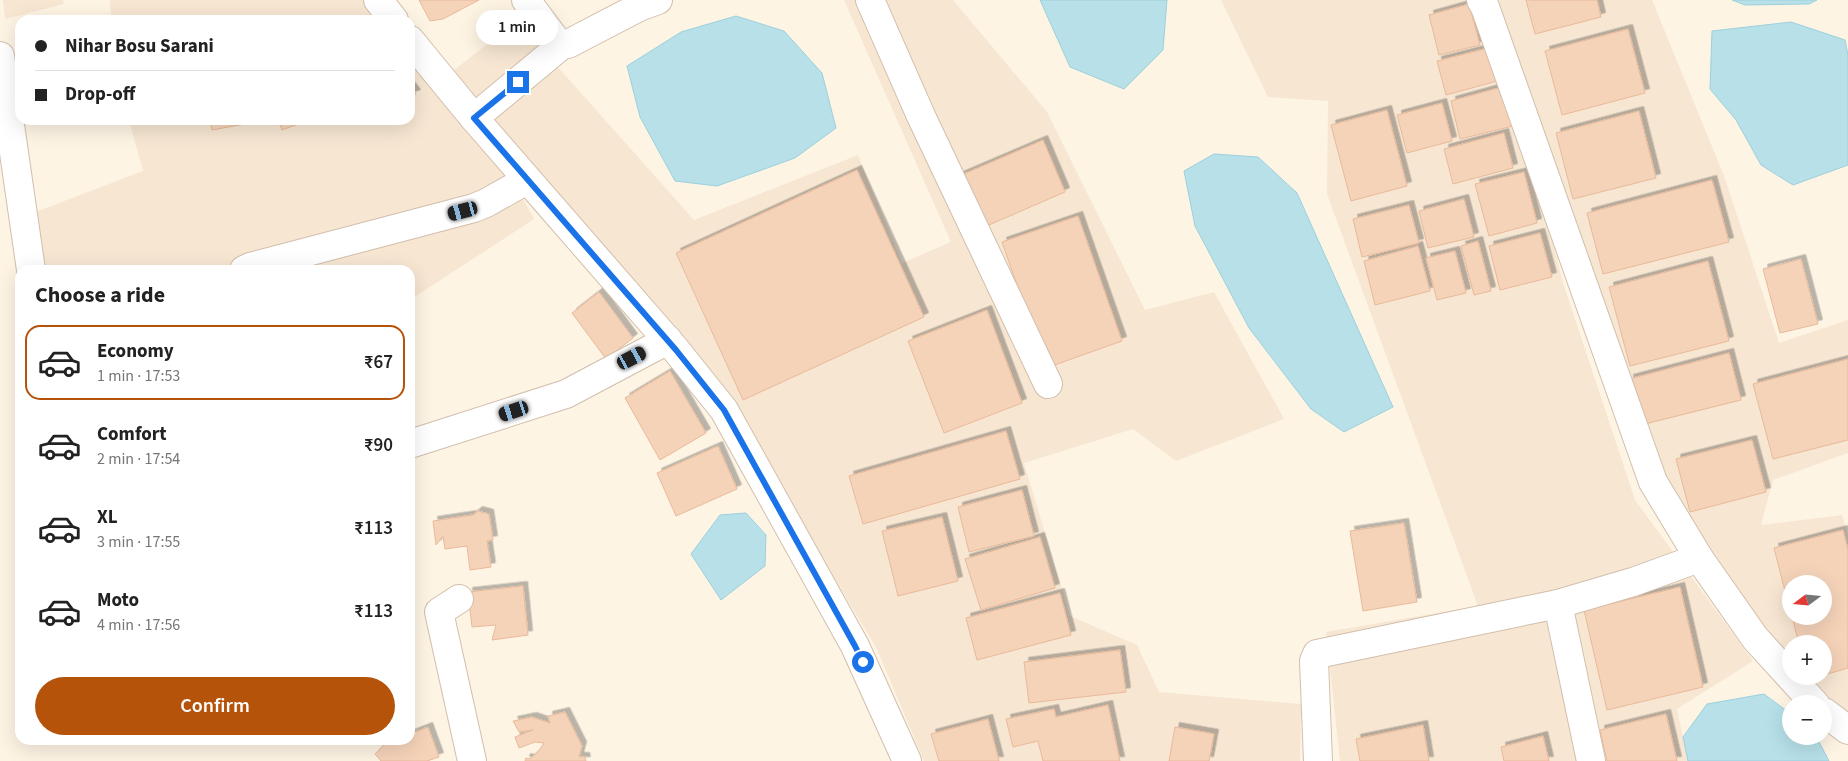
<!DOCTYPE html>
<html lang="en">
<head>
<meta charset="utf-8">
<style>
	:root { --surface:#fff; --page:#f2f2f2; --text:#222; --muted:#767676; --line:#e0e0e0; --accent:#b45309 }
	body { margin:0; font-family:"Source Sans 3",sans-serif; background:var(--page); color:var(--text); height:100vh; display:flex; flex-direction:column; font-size:19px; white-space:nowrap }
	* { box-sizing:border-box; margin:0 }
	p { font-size:16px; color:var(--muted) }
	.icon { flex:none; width:28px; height:28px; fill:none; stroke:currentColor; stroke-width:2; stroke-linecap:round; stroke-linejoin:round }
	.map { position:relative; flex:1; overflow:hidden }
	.details { position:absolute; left:15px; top:265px; width:400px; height:480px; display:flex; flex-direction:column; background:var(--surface); border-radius:15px; box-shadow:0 5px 20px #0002 }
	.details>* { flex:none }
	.guide { position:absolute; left:15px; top:15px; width:400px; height:110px; border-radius:15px; box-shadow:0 5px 20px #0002; display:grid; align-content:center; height:110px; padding:0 20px; background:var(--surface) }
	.needle { width:32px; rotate:254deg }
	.controls { position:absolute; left:1782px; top:575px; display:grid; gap:10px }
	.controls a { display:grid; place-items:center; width:50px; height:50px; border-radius:50%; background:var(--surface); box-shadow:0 5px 20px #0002; font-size:25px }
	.end { position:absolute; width:22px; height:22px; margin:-11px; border:6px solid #1a73e8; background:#fff; box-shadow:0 0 0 2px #fff }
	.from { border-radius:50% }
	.bubble { position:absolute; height:35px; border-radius:18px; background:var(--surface); box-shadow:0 5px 20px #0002; font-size:16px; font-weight:600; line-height:35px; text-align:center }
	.car { position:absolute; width:15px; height:30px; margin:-15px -8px; border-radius:6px; box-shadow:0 0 4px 1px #0007; background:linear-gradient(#222 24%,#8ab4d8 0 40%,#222 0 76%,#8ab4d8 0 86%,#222 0) }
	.guide b { display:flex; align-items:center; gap:18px; height:48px; font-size:19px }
	.guide b+b { border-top:1px solid var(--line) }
	.guide i { width:12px; height:12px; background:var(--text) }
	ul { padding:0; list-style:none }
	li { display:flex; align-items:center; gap:15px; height:75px; margin:0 10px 8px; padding:0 10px; border:2px solid transparent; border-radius:15px }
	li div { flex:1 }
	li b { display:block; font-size:19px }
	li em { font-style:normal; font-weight:600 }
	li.on { border-color:var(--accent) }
	li>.icon { width:45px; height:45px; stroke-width:1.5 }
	h2 { padding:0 20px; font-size:22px; line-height:60px }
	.action { display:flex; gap:10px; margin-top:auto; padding:10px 20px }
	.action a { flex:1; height:58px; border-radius:30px; background:var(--accent); color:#fff; font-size:20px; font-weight:600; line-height:58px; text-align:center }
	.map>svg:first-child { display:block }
	.residential { fill:#f6e6d2; fill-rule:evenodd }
	.water { fill:#b7e0e9; stroke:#9cd0db }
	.building { fill:#f5d3b9; stroke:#e9b999; filter:url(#shadow) }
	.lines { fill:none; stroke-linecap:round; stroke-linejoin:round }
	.minor-casing { stroke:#d2beac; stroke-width:30 }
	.minor { stroke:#fff; stroke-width:28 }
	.route { stroke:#1a73e8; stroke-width:6 }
</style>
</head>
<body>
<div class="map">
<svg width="1848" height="761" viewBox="0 0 1848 761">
	<defs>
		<filter id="shadow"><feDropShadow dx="4.5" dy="-4.5" stdDeviation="0" flood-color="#0004"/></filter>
	</defs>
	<rect width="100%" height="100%" fill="#fef4e4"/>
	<g class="residential">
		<path d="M 3,0 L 63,0 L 64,4 L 5,19 Z"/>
		<path d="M 110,0 L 366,0 L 383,20 L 111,20 Z"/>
		<path d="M 844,0 L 953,0 L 1047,112 L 1145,310 L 1214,292 L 1284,419 L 1176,461 L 1133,429 L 1024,463 L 1070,616 L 1137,645 L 1159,692 L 1301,704 L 1300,761 L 924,761 L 877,649 L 726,397 L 449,74 L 517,21 L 694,220 L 858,155 L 902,263 L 951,242 Z"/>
		<path d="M 1221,0 L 1479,0 L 1527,138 L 1563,283 L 1635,500 L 1753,661 L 1677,709 L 1688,761 L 1340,761 L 1326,632 L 1478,606 L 1327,194 L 1328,101 L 1268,97 Z"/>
		<path d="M 1488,0 L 1652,0 L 1724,176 L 1779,343 L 1848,320 L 1848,453 L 1773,480 L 1761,525 L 1842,515 L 1848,537 L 1848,717 L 1791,681 L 1659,480 ZM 1791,584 L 1824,584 L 1824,616 L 1791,616 ZM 1791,644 L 1824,644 L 1824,676 L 1791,676 Z"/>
		<path d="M 410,52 L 504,164 L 534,219 L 410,300 L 410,270 L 333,270 L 329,266 L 326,270 L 36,270 L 33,213 L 143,171 L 129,120 L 410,120 Z"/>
	</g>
	<g class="water">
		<path d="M 1040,0 L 1167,0 L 1163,50 L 1124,89 L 1070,67 Z"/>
		<path d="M 1732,0 L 1817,0 L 1809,4 L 1745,5 Z"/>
		<path d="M 736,16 L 784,31 L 822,73 L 836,128 L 795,158 L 717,186 L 675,181 L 640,117 L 627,66 L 681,32 Z"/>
		<path d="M 1791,22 L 1845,40 L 1848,55 L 1848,165 L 1793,185 L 1761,165 L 1736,120 L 1710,89 L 1712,31 Z"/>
		<path d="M 1214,154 L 1258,157 L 1297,193 L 1393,407 L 1344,432 L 1311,409 L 1249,328 L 1195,226 L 1184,171 Z"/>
		<path d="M 746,513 L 766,535 L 765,566 L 721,600 L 691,554 L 720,515 Z"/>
		<path d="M 1764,694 L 1791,714 L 1791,736 L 1816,736 L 1829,761 L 1688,761 L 1683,737 L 1707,704 Z"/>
	</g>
	<g class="building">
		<path d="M 419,0 L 479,0 L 443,19 L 430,21 Z"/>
		<path d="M 1526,0 L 1597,0 L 1601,17 L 1535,34 Z"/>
		<path d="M 1469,4 L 1480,45 L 1439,55 L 1429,15 Z"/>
		<path d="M 1628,29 L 1645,93 L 1562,115 L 1545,51 Z"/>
		<path d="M 1492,47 L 1501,80 L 1446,95 L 1437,61 Z"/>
		<path d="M 410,86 L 416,94 L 410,96 Z"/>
		<path d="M 1502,87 L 1513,126 L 1460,139 L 1451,101 Z"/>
		<path d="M 1442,103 L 1452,141 L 1407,153 L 1397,115 Z"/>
		<path d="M 1387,110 L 1407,186 L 1351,201 L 1331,125 Z"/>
		<path d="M 1639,111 L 1656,178 L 1573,199 L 1556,133 Z"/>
		<path d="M 210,120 L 262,120 L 262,121 L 212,130 Z"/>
		<path d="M 278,120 L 309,120 L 282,130 Z"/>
		<path d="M 1504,133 L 1513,168 L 1453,184 L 1444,149 Z"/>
		<path d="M 1043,140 L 1065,192 L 982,228 L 959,176 Z"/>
		<path d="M 857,170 L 924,317 L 743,400 L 676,253 Z"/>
		<path d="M 1524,172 L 1537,223 L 1489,236 L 1475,184 Z"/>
		<path d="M 1712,180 L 1729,242 L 1603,274 L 1587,213 Z"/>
		<path d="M 1464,199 L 1474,237 L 1428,248 L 1419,211 Z"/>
		<path d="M 1409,205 L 1419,243 L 1362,257 L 1353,219 Z"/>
		<path d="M 1078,216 L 1122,341 L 1046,368 L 1002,242 Z"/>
		<path d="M 1540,233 L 1552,277 L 1500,290 L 1489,246 Z"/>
		<path d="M 1478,241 L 1491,291 L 1474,295 L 1461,246 Z"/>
		<path d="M 1418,246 L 1430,291 L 1375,305 L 1364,261 Z"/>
		<path d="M 1455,251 L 1466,293 L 1437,300 L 1426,258 Z"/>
		<path d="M 1801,259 L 1818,324 L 1780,333 L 1763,269 Z"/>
		<path d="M 1708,261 L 1729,341 L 1630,366 L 1609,287 Z"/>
		<path d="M 599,292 L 633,338 L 606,359 L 572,313 Z"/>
		<path d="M 987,310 L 1022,403 L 944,433 L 908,341 Z"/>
		<path d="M 1729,353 L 1741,400 L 1641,425 L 1629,379 Z"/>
		<path d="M 1848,359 L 1848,440 L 1773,459 L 1753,384 Z"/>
		<path d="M 670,371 L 706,433 L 660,460 L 625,398 Z"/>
		<path d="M 1006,431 L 1020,479 L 863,524 L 849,476 Z"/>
		<path d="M 1752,440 L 1766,492 L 1690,512 L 1676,459 Z"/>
		<path d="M 718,446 L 737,489 L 676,516 L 657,473 Z"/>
		<path d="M 1022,490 L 1034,536 L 969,552 L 958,507 Z"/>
		<path d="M 478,511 L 489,514 L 493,540 L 487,541 L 491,567 L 470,570 L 467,546 L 445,549 L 443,536 L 436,545 L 433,521 L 473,515 Z"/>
		<path d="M 942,517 L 958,581 L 898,596 L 882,531 Z"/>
		<path d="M 1404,523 L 1417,602 L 1363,611 L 1350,531 Z"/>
		<path d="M 1843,530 L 1848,550 L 1848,668 L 1824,675 L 1824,644 L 1799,644 L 1792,616 L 1824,616 L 1824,584 L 1791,584 L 1791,614 L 1774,548 Z"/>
		<path d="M 1040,537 L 1055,588 L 981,610 L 965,559 Z"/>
		<path d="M 523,586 L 528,635 L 492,640 L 496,625 L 472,627 L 468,592 Z"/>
		<path d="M 1680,587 L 1703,687 L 1607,710 L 1584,610 Z"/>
		<path d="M 1060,593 L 1071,635 L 977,660 L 966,618 Z"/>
		<path d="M 1120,650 L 1126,692 L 1029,703 L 1024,662 Z"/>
		<path d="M 1108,705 L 1120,761 L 1043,761 L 1038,741 L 1013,747 L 1006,719 L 1054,709 L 1056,717 Z"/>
		<path d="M 565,712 L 582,746 L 579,757 L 585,757 L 586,761 L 525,761 L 526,758 L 530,759 L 538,752 L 544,743 L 535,742 L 519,748 L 515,737 L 533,730 L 519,732 L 513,721 L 532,717 L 550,723 L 548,716 Z"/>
		<path d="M 1666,714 L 1677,761 L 1607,761 L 1600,730 Z"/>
		<path d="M 988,719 L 999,761 L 939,761 L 931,734 Z"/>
		<path d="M 1423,725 L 1429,761 L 1360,761 L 1356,739 Z"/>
		<path d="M 428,727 L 439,757 L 427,761 L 381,761 L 375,754 L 383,746 L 384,740 L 410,740 L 410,734 Z"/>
		<path d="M 1175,727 L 1214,734 L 1209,761 L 1169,761 Z"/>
		<path d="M 1543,736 L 1549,761 L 1504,761 L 1501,747 Z"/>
	</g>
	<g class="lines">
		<g class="minor-casing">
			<g id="minor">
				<path d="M 378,0 L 394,20"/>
				<path d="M 526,0 L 558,43 L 568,44 L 639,7 L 658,0"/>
				<path d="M 870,0 L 921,116 L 1048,384"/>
				<path d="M 1481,0 L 1485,7 L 1653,482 L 1699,558 L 1755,638 L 1815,704"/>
				<path d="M 410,40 L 474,118 L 676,350 L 724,410 L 855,646 L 907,761"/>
				<path d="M 0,56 L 31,270"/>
				<path d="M 474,118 L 563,44"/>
				<path d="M 244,270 L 250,267 L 474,208 L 486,203 L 527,180"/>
				<path d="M 410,444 L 566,394 L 668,340"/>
				<path d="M 459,599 L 439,612 L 472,761"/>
				<path d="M 1558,604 L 1591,761"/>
				<path d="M 1824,712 L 1848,730"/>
				<path d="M 1318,761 L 1314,661 L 1317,654 L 1558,604 L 1633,582 L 1699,558"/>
			</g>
		</g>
		<use href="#minor" class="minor"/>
	</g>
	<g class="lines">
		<path class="route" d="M 518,82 L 474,118 L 676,350 L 724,410 L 855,646 L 863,662"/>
	</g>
</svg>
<div class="controls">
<a><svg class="needle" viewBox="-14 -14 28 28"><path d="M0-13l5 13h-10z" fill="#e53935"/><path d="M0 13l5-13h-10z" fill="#767676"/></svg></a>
<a>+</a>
<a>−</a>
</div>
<i class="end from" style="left:863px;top:662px"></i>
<i class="end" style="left:518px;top:82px"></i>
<div class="bubble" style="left:476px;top:10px;width:82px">1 min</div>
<i class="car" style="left:463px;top:211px;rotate:255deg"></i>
<i class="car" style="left:632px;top:358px;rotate:62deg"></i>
<i class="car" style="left:514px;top:411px;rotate:252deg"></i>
<div class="guide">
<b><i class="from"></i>Nihar Bosu Sarani</b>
<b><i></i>Drop-off</b>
</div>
<section class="details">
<h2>Choose a ride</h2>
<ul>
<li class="on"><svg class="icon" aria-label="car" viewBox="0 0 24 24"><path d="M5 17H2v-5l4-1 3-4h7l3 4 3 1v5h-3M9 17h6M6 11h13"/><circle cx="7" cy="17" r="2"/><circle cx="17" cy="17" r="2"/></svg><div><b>Economy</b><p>1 min · 17:53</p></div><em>₹67</em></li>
<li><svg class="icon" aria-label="car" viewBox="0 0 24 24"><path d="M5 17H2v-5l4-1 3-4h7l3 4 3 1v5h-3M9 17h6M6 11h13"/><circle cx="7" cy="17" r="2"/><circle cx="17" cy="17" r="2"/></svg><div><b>Comfort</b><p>2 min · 17:54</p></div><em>₹90</em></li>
<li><svg class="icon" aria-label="car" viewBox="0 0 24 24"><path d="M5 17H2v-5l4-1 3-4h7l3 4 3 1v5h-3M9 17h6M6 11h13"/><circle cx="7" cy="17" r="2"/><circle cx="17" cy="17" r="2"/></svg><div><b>XL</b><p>3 min · 17:55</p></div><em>₹113</em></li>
<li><svg class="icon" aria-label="car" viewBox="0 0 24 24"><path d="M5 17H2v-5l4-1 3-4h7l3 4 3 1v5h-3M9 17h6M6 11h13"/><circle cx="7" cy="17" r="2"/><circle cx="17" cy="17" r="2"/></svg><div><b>Moto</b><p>4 min · 17:56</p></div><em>₹113</em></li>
</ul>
<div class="action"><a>Confirm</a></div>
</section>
</div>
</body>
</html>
